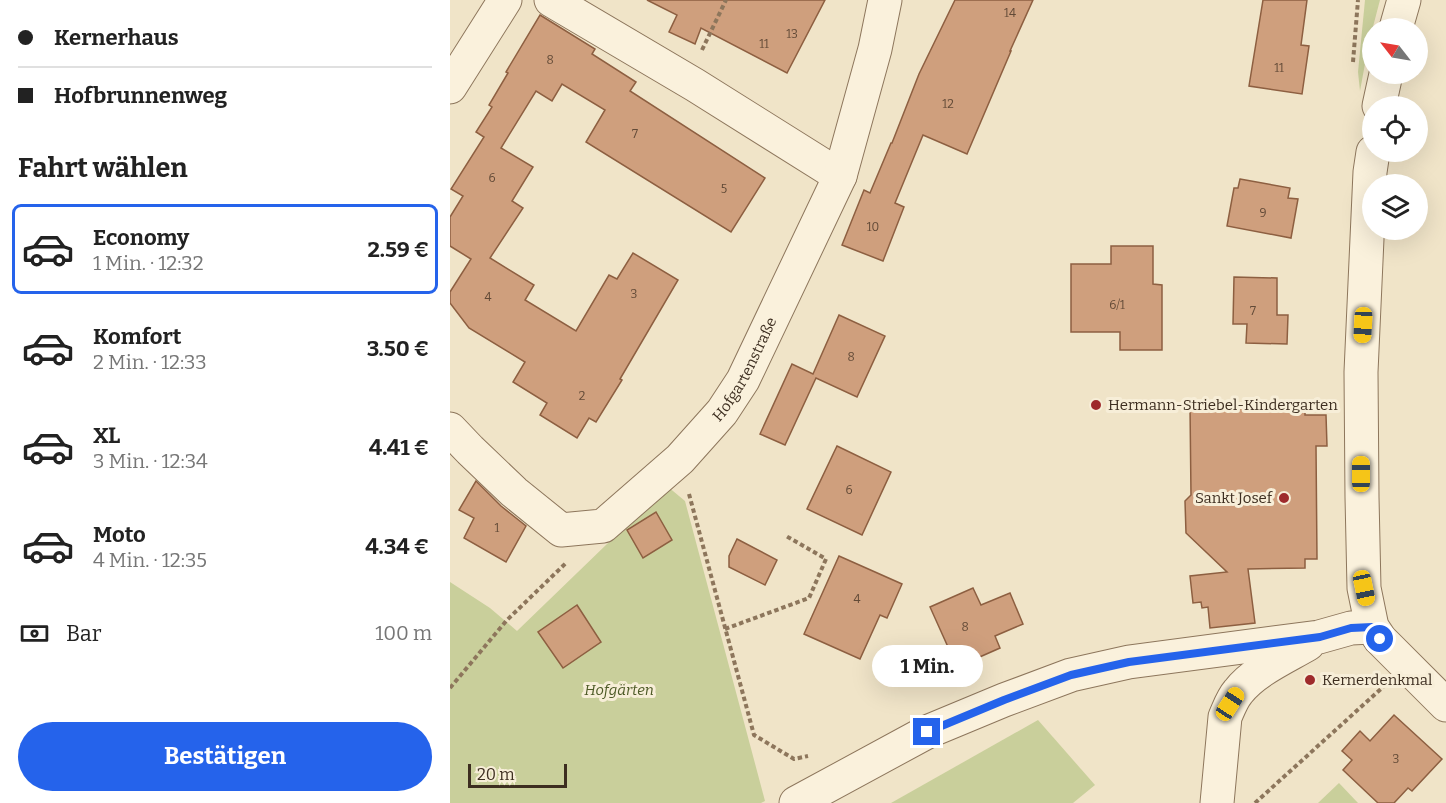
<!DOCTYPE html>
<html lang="de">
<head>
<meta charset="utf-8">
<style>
	:root { --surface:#fff; --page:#f6f6f6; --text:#222; --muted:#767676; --line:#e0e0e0; --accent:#2563eb }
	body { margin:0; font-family:Bitter,serif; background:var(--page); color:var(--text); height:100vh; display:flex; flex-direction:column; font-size:22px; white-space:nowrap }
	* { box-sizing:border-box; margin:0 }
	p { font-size:20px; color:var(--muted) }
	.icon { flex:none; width:33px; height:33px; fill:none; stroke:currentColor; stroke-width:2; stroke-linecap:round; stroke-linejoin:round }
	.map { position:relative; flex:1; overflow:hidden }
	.drawer { display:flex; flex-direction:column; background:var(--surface); width:450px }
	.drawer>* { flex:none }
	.banner { display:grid; align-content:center; height:132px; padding:0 18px; background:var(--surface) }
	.needle { width:39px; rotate:301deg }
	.tools { position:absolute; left:912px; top:18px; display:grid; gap:12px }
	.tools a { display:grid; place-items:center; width:66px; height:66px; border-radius:50%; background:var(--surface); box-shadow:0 6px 24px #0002; font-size:30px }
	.scale { position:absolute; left:18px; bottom:15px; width:99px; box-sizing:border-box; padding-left:6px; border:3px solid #3d2e20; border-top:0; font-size:16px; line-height:21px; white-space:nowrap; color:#3d2e20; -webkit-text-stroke:4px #f7eed8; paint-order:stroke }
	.end { position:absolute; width:27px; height:27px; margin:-14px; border:8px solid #2563eb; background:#fff; box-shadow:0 0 0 3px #fff }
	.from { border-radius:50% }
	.bubble { position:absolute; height:42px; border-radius:21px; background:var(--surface); box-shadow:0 6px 24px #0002; font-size:20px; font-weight:700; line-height:42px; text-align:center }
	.car { position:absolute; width:18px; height:36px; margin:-18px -9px; border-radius:8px; box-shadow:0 0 4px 2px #0007; background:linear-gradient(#f5c518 24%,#345 0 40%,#f5c518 0 76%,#345 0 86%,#f5c518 0) }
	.banner b { display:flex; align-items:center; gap:21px; height:57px; font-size:22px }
	.banner b+b { border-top:2px solid var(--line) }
	.banner i { width:15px; height:15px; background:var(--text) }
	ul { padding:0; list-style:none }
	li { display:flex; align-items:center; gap:18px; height:90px; margin:0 12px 9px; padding:0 6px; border:3px solid transparent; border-radius:9px }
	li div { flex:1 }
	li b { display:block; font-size:22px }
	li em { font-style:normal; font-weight:700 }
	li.current { border-color:var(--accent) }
	li>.icon { width:54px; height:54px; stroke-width:1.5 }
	h2 { padding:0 18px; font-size:27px; line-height:72px }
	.pay { display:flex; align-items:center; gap:15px; height:66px; padding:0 18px; font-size:22px }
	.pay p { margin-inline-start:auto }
	.button { display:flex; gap:12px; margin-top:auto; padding:12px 18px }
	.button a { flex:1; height:69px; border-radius:36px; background:var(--accent); color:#fff; font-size:24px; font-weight:700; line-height:69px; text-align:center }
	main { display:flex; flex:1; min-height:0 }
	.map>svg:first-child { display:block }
	.green { fill:#c9cf9b }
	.building { fill:#cf9f7d; stroke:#8d5f41; stroke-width:1.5 }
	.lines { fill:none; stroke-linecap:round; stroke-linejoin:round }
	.minor-casing { stroke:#8d765c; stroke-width:35 }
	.path { stroke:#8d765c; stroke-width:4; stroke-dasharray:4.5 3; stroke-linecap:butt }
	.minor { stroke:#faf1dc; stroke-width:33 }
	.route { stroke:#2563eb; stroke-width:8 }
	.poi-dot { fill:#9e2a2b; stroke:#f7eed8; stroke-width:2 }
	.labels { text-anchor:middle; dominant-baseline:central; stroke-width:6; stroke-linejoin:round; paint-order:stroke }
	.number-label { font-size:12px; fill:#624a37 }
	.street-label { font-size:15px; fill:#3d2e20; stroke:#f7eed8 }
	.poi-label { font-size:15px; fill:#3d2e20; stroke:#f7eed8; text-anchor:start }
	.park-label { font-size:15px; font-style:italic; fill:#4d5a26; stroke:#f7eed8 }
</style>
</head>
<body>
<main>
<section class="drawer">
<div class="banner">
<b><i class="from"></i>Kernerhaus</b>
<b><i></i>Hofbrunnenweg</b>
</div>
<h2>Fahrt wählen</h2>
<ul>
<li class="current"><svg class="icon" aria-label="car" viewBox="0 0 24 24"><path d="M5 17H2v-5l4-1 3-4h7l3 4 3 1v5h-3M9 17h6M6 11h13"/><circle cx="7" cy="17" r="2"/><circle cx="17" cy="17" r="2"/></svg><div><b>Economy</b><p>1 Min. · 12:32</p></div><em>2.59 €</em></li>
<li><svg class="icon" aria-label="car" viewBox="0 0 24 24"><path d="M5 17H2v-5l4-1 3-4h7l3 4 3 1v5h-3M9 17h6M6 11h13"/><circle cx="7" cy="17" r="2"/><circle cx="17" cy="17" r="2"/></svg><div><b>Komfort</b><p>2 Min. · 12:33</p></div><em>3.50 €</em></li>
<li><svg class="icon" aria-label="car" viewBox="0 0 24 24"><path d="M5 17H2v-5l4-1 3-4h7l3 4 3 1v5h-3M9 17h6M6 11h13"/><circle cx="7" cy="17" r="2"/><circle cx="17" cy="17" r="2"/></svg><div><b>XL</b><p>3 Min. · 12:34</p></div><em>4.41 €</em></li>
<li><svg class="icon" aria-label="car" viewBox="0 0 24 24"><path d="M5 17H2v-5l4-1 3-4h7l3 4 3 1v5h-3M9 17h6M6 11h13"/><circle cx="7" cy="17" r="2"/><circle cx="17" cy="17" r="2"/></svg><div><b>Moto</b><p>4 Min. · 12:35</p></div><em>4.34 €</em></li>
</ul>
<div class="pay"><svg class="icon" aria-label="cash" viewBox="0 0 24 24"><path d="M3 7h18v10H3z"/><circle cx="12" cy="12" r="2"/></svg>Bar<p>100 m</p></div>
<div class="button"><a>Bestätigen</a></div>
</section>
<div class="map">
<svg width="996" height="803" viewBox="0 0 996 803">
	<rect width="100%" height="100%" fill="#f0e4c8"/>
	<g class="green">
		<path d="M 915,0 L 930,0 L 919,42 L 910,91 L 908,72 Z"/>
		<path d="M 217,486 L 235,501 L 315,801 L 311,803 L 0,803 L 0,582 L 40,608 L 67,631 Z"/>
		<path d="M 588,720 L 645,785 L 623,803 L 441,803 Z"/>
		<path d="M 889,783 L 908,803 L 868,803 Z"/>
	</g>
	<g class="building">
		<path d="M 197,0 L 375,0 L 337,73 L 251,28 L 245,44 L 219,32 L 227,15 Z"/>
		<path d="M 505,0 L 583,0 L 560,51 L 561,51 L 517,154 L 473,135 L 445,203 L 454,207 L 433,261 L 392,245 L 414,190 L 420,193 L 441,143 L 442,143 L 469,74 Z"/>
		<path d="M 813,0 L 857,0 L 851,45 L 859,46 L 852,94 L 799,86 Z"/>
		<path d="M 90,15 L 145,49 L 142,54 L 186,82 L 180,91 L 315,178 L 281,232 L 136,142 L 155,110 L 112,84 L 102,101 L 86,91 L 51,148 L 83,167 L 62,201 L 73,208 L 40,258 L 84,285 L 75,300 L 126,331 L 159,275 L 167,279 L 183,253 L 228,280 L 170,379 L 172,380 L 146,422 L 139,418 L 127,438 L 90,415 L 97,403 L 63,382 L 75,362 L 19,328 L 0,303 L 0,292 L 21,259 L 0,246 L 0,217 L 13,196 L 1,189 L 34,137 L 26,132 L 42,107 L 39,105 L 58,73 L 56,72 Z"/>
		<path d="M 790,179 L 840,188 L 838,198 L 848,199 L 841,238 L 777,226 L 784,188 L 788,188 Z"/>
		<path d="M 661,246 L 703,246 L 703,284 L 712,285 L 712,350 L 670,350 L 670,332 L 621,332 L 621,264 L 661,264 Z"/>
		<path d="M 784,277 L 827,278 L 827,315 L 838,315 L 837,344 L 796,343 L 797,324 L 783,324 Z"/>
		<path d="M 389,315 L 435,336 L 407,397 L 366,378 L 335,445 L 310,434 L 342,364 L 363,374 Z"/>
		<path d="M 855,404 L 855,415 L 876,415 L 877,446 L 866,446 L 867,559 L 855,559 L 855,568 L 798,569 L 805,623 L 760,628 L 758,607 L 752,608 L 751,602 L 743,603 L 740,576 L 777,572 L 736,533 L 735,501 L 741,495 L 740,406 Z"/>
		<path d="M 387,446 L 441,472 L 412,535 L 357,509 Z"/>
		<path d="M 26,481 L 51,506 L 76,526 L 56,562 L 14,538 L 24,518 L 9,510 Z"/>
		<path d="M 206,512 L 222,540 L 193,558 L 177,530 Z"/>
		<path d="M 287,539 L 327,560 L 315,585 L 279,567 L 279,556 Z"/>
		<path d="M 389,556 L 452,584 L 437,618 L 430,615 L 410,659 L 354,634 Z"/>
		<path d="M 523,588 L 531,605 L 560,593 L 573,624 L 545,636 L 550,648 L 507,667 L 480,607 Z"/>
		<path d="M 127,605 L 151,642 L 113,668 L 88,632 Z"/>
		<path d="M 944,715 L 992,759 L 962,791 L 958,788 L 944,803 L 928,803 L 893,770 L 902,760 L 892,751 L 910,731 L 920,741 Z"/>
	</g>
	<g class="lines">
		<g class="minor-casing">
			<g id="minor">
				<path d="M 101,0 L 245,85 L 390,176"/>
				<path d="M 946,28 L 954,0"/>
				<path d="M 0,87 L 55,0"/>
				<path d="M 929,106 L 936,74"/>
				<path d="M 923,152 L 920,172 L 911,372 L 912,497 L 914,588 L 922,627 L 930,639 L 996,705"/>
				<path id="s1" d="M 0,429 L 20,450 L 64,492 L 111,530 L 153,526 L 230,459 L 272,412 L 293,380 L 390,176 L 425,49 L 435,0"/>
				<path d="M 346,803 L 477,732 L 554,700 L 621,675 L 679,662 L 869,637 L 901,628 L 922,627"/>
				<path d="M 767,803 L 775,717 C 779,708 782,699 788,692 C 804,671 836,657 858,644"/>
			</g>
		</g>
		<g class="path">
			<path d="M 252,50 L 276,0"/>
			<path d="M 903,62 L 908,0"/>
			<path d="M 239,494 L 304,735 L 344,759 L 358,756"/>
			<path d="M 275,629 L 359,598 L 376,559 L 336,536"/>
			<path d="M 0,688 L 57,620 L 116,563"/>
			<path d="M 805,803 L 933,687"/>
		</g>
		<use href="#minor" class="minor"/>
	</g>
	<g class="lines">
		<path class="route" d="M 477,732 L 554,700 L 621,675 L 679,662 L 870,637 L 901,628 L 922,627 L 930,639"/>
	</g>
	<g class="poi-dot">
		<circle cx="646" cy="405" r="6"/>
		<circle cx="834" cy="498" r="6"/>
		<circle cx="860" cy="680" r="6"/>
	</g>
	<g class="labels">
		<g class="number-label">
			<text x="560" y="13">14</text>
			<text x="342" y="34">13</text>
			<text x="314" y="44">11</text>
			<text x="100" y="60">8</text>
			<text x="829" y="68">11</text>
			<text x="498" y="104">12</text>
			<text x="185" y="134">7</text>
			<text x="42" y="178">6</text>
			<text x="274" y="189">5</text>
			<text x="813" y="213">9</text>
			<text x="423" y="227">10</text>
			<text x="184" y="294">3</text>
			<text x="38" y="297">4</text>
			<text x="667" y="305">6/1</text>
			<text x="803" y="311">7</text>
			<text x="401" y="357">8</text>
			<text x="132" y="396">2</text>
			<text x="399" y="490">6</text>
			<text x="47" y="528">1</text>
			<text x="407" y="599">4</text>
			<text x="515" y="627">8</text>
			<text x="946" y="759">3</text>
		</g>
		<g class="street-label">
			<text stroke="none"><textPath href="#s1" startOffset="406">Hofgartenstraße</textPath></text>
		</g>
		<g class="poi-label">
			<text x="658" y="405">Hermann-Striebel-Kindergarten</text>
			<text x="822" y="498" text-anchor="end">Sankt Josef</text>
			<text x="872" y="680">Kernerdenkmal</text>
		</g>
		<g class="park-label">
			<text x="169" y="690">Hofgärten</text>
		</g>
	</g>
</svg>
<div class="tools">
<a><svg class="needle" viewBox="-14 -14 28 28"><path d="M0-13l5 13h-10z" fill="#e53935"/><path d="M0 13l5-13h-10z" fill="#767676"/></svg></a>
<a><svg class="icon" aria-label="locate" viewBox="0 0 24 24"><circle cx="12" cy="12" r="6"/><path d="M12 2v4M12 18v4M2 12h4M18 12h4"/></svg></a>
<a><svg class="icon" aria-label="layers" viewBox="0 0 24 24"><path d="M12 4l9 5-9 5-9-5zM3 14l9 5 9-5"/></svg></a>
</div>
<div class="scale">20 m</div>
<i class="end from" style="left:930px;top:639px"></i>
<i class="end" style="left:477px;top:732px"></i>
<div class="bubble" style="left:422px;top:645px;width:111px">1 Min.</div>
<i class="car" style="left:913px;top:325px;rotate:183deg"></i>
<i class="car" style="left:911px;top:474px;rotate:0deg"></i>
<i class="car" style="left:914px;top:588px;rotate:168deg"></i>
<i class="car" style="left:780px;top:704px;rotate:33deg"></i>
</div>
</main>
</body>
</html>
